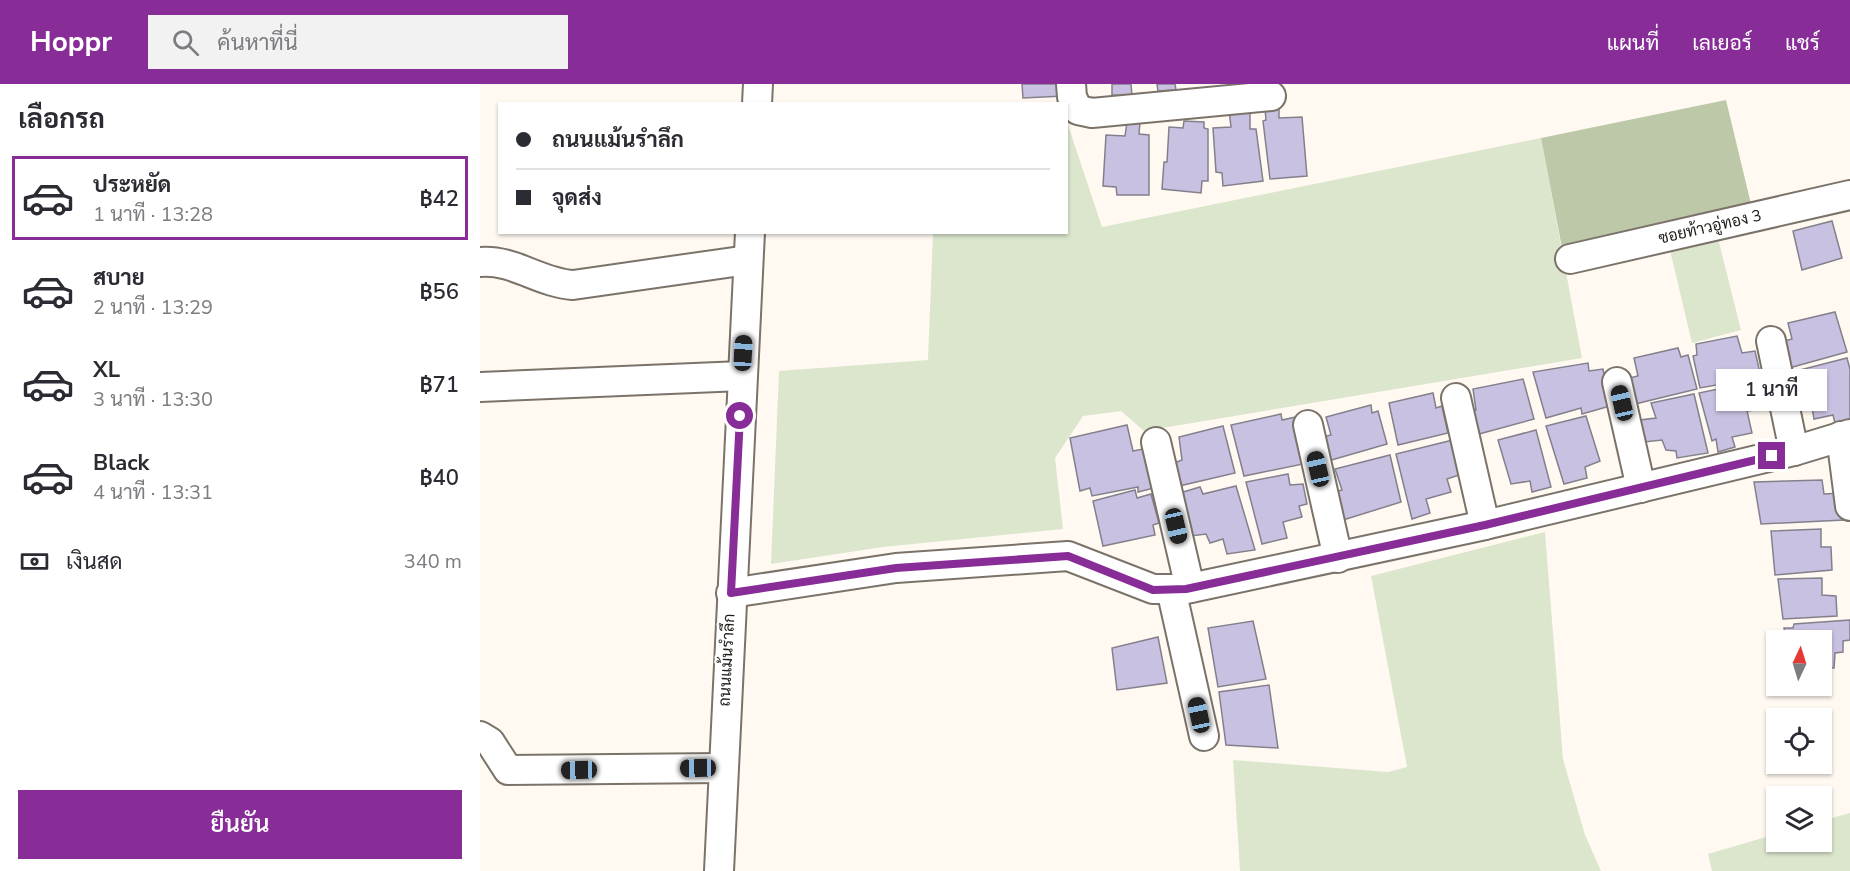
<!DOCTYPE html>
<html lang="th">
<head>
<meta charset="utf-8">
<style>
	:root { --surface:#fff; --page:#f2f2f3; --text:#2b2b33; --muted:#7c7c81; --line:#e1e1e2; --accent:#882c97 }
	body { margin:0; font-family:"Nunito Sans",Sarabun,sans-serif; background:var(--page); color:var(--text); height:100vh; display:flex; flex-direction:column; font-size:22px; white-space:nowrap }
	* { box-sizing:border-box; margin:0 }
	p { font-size:20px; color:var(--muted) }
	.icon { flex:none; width:33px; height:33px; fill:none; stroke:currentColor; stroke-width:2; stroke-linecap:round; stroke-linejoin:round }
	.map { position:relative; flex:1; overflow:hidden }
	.panel { display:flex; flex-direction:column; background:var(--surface); width:480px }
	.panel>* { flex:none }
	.guide { position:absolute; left:18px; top:18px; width:570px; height:132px; border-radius:0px; box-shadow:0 2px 4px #0004; display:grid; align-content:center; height:132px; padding:0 18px; background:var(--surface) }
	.needle { width:39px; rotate:4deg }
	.controls { position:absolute; left:1286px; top:546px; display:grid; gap:12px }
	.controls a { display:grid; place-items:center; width:66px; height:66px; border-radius:0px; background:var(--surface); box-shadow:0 2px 4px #0004; font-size:30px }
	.end { position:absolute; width:27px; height:27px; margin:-14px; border:8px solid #882c97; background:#fff; box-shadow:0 0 0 3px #fff }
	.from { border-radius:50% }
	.bubble { position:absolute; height:42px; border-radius:0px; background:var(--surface); box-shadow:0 2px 4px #0004; font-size:20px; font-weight:600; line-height:42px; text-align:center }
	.car { position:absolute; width:18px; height:36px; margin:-18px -9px; border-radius:8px; box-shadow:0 0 4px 2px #0007; background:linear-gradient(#222 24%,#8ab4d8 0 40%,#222 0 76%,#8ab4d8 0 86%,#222 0) }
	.guide b { display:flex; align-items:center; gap:21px; height:57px; font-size:22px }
	.guide b+b { border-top:2px solid var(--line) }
	.guide i { width:15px; height:15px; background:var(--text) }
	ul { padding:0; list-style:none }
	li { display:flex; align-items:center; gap:18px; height:84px; margin:0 12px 9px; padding:0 6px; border:3px solid transparent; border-radius:0px }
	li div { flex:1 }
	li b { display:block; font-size:22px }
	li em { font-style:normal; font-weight:600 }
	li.on { border-color:var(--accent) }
	li>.icon { width:54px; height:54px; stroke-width:1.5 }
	h2 { padding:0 18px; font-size:27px; line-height:72px }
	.pay { display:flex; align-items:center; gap:15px; height:66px; padding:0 18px; font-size:22px }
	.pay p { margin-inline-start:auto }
	.cta { display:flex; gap:12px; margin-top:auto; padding:12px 18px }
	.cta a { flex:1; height:69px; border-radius:0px; background:var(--accent); color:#fff; font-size:24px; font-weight:600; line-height:69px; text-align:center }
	header { display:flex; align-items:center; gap:36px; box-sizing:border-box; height:84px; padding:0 30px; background:var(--accent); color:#fff }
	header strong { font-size:28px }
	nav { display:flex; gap:33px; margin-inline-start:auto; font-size:21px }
	.search { width:420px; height:54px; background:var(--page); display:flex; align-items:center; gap:15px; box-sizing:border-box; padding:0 21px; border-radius:0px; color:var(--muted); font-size:22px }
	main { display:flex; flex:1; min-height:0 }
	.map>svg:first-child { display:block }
	.green { fill:#dce6cd }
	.forest { fill:#bdc8a9 }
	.building { fill:#c9c1e1; stroke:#83808c; stroke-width:1.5 }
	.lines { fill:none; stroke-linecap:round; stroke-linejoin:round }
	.minor-casing { stroke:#7b7369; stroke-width:32 }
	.minor { stroke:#fff; stroke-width:28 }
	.route { stroke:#882c97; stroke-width:8 }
	.labels { text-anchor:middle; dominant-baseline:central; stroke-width:4.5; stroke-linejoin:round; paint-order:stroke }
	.street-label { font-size:16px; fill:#201d19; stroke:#fff }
</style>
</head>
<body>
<header>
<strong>Hoppr</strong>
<div class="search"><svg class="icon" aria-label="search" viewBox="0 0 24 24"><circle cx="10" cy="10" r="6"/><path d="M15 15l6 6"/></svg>ค้นหาที่นี่</div>
<nav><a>แผนที่</a><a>เลเยอร์</a><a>แชร์</a></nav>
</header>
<main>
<section class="panel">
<h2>เลือกรถ</h2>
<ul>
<li class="on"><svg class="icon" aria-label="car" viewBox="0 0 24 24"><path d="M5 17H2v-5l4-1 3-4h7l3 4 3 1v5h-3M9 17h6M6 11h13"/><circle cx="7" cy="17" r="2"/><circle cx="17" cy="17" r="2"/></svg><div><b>ประหยัด</b><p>1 นาที · 13:28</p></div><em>฿42</em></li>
<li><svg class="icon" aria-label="car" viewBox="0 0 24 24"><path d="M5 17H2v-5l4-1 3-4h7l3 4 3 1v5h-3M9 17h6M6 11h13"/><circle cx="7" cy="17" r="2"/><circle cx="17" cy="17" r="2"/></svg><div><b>สบาย</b><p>2 นาที · 13:29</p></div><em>฿56</em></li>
<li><svg class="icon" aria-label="car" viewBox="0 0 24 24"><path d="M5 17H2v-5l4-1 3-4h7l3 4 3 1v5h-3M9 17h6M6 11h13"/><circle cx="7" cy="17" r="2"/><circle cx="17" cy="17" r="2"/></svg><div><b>XL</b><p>3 นาที · 13:30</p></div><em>฿71</em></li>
<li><svg class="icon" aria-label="car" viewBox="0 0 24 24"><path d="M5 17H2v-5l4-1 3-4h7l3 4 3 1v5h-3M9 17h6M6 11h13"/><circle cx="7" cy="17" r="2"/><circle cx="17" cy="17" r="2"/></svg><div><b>Black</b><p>4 นาที · 13:31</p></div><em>฿40</em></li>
</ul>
<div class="pay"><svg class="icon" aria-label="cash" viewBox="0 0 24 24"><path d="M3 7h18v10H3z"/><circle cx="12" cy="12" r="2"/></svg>เงินสด<p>340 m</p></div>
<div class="cta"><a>ยืนยัน</a></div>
</section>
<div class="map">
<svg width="1370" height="787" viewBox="0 0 1370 787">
	<rect width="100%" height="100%" fill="#fff9f2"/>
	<g class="green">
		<path d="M 587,38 L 622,143 L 1061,54 L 1102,274 L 664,347 L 641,327 L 603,332 L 575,374 L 583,445 L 403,463 L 291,480 L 299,287 L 448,276 L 453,149 L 586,148 Z"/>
		<path d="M 1237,150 L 1261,246 L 1212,259 L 1189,162 Z"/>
		<path d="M 1065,448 L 1083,675 L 1105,751 L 1121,787 L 760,787 L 753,676 L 908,688 L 927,683 L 891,492 Z"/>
		<path d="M 1370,729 L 1370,787 L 1232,787 L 1228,770 L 1296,750 L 1296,758 L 1341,758 L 1341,737 Z"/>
	</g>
	<path class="forest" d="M 1246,16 L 1271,120 L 1082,164 L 1061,54 Z"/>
	<g class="building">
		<path d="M 542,0 L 583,0 L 584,12 L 543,14 Z"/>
		<path d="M 632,0 L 651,0 L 652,12 L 632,11 Z"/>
		<path d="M 677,0 L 695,0 L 696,6 L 678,7 Z"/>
		<path d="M 799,24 L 799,34 L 822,33 L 827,92 L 790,95 L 783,37 L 786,36 L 785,25 Z"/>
		<path d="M 749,26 L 770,27 L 770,45 L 776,45 L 783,97 L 743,102 L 742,89 L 736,88 L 733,44 L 751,43 Z"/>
		<path d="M 704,37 L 724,38 L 724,44 L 728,45 L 728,97 L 722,97 L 721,109 L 682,105 L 684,78 L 687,78 L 689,43 L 703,44 Z"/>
		<path d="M 647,38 L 660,38 L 659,50 L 669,51 L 669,111 L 637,111 L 636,103 L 623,102 L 626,51 L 645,52 Z"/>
		<path d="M 1352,137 L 1362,174 L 1322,186 L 1313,147 Z"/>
		<path d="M 1355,228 L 1367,268 L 1309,284 L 1301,258 L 1312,255 L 1308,239 Z"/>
		<path d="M 1257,252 L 1262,269 L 1275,267 L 1281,293 L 1220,304 L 1213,272 L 1217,271 L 1216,260 Z"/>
		<path d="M 1198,264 L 1201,273 L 1208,271 L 1217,305 L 1155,320 L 1149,294 L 1158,292 L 1154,274 Z"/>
		<path d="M 1367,274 L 1370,285 L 1370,339 L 1356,343 L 1353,331 L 1334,335 L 1331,317 L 1317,320 L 1312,288 Z"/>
		<path d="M 1108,279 L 1109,287 L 1123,285 L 1130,322 L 1102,330 L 1101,324 L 1066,334 L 1053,288 Z"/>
		<path d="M 1043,295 L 1054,335 L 999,350 L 993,326 L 996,326 L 993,305 Z"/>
		<path d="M 1257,301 L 1259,307 L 1275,303 L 1282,325 L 1267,327 L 1272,349 L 1252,353 L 1255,363 L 1238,368 L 1236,355 L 1232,357 L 1219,309 Z"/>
		<path d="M 953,309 L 956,324 L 962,322 L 968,349 L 918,361 L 909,319 Z"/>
		<path d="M 1214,310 L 1228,369 L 1197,374 L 1196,367 L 1186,366 L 1182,356 L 1164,358 L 1160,336 L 1176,334 L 1171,319 Z"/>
		<path d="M 891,321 L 892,329 L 898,327 L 907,360 L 848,377 L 842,353 L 851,351 L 846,333 Z"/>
		<path d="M 801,330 L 802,336 L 816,333 L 819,350 L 815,351 L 823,380 L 764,392 L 751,341 Z"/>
		<path d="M 1106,332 L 1120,377 L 1105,383 L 1107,394 L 1084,400 L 1066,342 Z"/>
		<path d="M 647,341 L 653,367 L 663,365 L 674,404 L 658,408 L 658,403 L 612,412 L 610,404 L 600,407 L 590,354 Z"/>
		<path d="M 743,342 L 755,389 L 699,402 L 692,380 L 702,376 L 699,353 Z"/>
		<path d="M 1056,346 L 1071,403 L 1052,408 L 1050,397 L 1031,400 L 1018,356 Z"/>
		<path d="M 973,356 L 982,390 L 967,395 L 971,408 L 946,415 L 950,429 L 932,435 L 916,370 Z"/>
		<path d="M 910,371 L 921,418 L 863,436 L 855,408 L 862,406 L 855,385 Z"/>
		<path d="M 808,390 L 810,401 L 823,400 L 827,420 L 819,422 L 822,433 L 803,438 L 807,454 L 782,460 L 766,398 Z"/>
		<path d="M 1342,396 L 1344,410 L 1363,409 L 1364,436 L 1281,440 L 1274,398 Z"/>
		<path d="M 756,402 L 775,466 L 747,470 L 743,455 L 730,459 L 726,450 L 711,452 L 703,408 L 720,403 L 723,410 Z"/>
		<path d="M 655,406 L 657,414 L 671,410 L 679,439 L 673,441 L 675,451 L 623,462 L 613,417 Z"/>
		<path d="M 1341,445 L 1341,463 L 1351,463 L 1352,486 L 1295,491 L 1291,447 Z"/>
		<path d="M 1342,494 L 1342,511 L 1356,512 L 1357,532 L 1303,535 L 1298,495 Z"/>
		<path d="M 1370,536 L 1370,556 L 1363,557 L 1363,568 L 1355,569 L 1354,584 L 1341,583 L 1341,556 L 1306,556 L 1304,544 L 1313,544 L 1314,540 Z"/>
		<path d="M 773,537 L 786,595 L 738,603 L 728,544 Z"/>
		<path d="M 678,553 L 687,599 L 637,606 L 632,564 Z"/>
		<path d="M 789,601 L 798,664 L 746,661 L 739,608 Z"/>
	</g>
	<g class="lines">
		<g class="minor-casing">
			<g id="minor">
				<path d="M 591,0 L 592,13 L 598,26 L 612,29 L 791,12"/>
				<path d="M 277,20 L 278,0"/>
				<path d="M 1090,175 L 1370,111"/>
				<path d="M 0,178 C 33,175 60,199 93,201 L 268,176"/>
				<path d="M 1291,257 L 1314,367"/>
				<path d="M 1137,298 L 1161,404"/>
				<path d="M 0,303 L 262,292"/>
				<path d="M 976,314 L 1005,441"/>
				<path d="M 828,341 L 858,474"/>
				<path d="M 1361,352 L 1370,422"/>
				<path d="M 676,358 L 710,504"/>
				<path d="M 691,505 L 724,652"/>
				<path d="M 251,509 L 416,484 L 588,472 L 673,505 L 706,505 L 1005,441 L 1314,367 L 1370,350"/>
				<path d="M 0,652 L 10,658 L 28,686 L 242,684"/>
				<path d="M 239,787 L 270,148"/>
			</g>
		</g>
		<use href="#minor" class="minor"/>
	</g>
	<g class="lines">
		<path class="route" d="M 260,332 L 251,509 L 416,484 L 588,472 L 673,506 L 706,505 L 1005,441 L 1292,372"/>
	</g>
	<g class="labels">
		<g class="street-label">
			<text transform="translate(1230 143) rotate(-13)">ซอยท้าวอู่ทอง 3</text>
			<text transform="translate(247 576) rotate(-87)">ถนนแม้นรำลึก</text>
		</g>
	</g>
</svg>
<div class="controls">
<a><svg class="needle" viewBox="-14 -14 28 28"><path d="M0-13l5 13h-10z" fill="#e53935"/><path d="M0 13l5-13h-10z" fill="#7c7c81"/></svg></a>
<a><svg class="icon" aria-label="locate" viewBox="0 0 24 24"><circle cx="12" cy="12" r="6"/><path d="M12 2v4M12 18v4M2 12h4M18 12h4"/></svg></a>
<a><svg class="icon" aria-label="layers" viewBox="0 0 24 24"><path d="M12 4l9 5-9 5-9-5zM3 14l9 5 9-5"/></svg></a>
</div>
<i class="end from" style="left:260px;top:332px"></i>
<i class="end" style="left:1292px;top:372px"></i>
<div class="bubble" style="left:1236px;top:285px;width:111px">1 นาที</div>
<i class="car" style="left:263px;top:269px;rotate:3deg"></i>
<i class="car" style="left:1142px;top:319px;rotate:347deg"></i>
<i class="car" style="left:838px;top:385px;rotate:347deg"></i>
<i class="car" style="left:696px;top:442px;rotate:167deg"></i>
<i class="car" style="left:719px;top:631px;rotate:348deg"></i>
<i class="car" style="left:218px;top:684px;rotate:269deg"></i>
<i class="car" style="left:99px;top:686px;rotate:269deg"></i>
<div class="guide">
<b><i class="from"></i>ถนนแม้นรำลึก</b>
<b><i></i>จุดส่ง</b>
</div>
</div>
</main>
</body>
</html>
